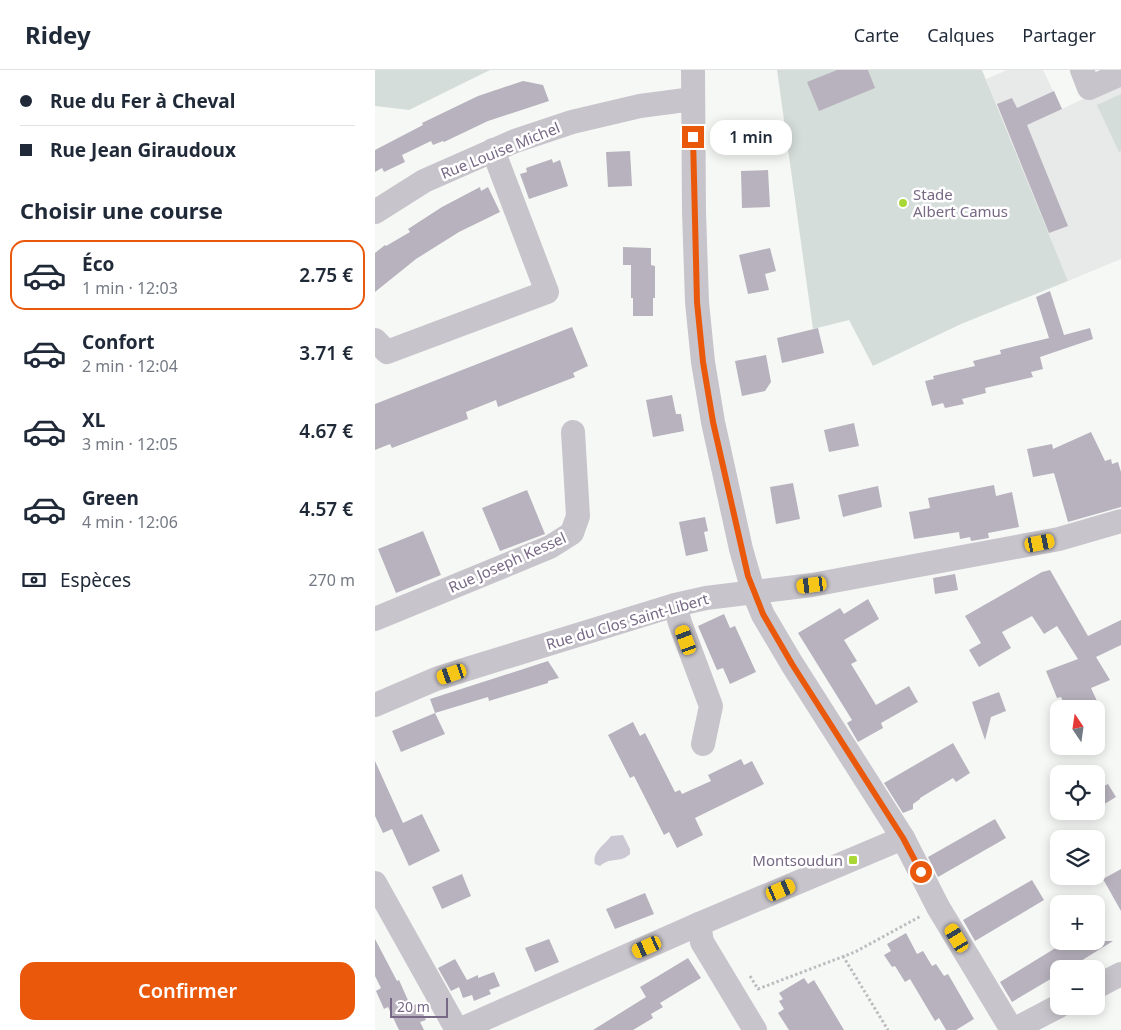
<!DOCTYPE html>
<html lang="fr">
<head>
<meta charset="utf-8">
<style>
	:root { --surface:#fff; --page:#f2f2f3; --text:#1f2937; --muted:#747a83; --line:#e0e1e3; --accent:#ea580c }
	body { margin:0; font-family:"Noto Sans",sans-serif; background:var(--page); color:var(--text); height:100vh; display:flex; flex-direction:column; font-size:19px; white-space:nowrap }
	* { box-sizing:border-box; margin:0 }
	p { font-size:16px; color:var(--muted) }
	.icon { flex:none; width:28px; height:28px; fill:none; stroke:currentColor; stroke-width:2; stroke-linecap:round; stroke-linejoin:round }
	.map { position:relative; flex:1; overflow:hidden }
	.sheet { display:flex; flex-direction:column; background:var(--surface); width:375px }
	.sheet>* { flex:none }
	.top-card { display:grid; align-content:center; height:110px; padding:0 20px; background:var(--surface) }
	.needle { width:32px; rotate:347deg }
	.tools { position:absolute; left:675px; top:630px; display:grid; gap:10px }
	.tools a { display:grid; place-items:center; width:55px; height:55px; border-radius:10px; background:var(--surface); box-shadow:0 2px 12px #0003; font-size:25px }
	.scale { position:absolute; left:15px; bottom:12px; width:58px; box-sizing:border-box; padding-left:5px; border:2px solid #776985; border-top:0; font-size:14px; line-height:18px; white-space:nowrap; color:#776985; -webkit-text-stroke:4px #fff; paint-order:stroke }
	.end { position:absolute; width:22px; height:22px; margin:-11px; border:6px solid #ea580c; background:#fff; box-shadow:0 0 0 2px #fff }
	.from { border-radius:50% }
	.bubble { position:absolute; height:35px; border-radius:15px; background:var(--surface); box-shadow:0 2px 12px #0003; font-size:16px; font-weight:600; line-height:35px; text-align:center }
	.car { position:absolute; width:15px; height:30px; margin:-15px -8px; border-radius:6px; box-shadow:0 0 4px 1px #0007; background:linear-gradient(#f5c518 24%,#345 0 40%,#f5c518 0 76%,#345 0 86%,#f5c518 0) }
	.top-card b { display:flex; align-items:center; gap:18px; height:48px; font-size:19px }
	.top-card b+b { border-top:1px solid var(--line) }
	.top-card i { width:12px; height:12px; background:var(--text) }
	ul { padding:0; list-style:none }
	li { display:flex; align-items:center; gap:15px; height:70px; margin:0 10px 8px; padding:0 10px; border:2px solid transparent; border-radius:15px }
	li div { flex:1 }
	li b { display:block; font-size:19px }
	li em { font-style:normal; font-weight:600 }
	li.on { border-color:var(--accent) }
	li>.icon { width:45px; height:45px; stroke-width:1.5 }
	h2 { padding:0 20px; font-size:22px; line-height:60px }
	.pay { display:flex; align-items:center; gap:12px; height:55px; padding:0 20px; font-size:19px }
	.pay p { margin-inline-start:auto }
	.button { display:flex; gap:10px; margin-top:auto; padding:10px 20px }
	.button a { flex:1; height:58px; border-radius:15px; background:var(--accent); color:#fff; font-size:20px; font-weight:600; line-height:58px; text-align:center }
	header { display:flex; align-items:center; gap:30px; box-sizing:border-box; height:70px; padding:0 25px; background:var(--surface); border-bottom:1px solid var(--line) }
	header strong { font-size:24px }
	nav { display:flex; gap:28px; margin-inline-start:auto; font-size:18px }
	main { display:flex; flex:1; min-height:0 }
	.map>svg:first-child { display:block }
	.built { fill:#e8e9e9 }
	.green { fill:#d5ddda }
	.water { fill:#cbc7d3 }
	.building { fill:#b7b2bd }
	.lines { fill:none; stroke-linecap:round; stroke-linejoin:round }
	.path { stroke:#bebcc1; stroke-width:3; stroke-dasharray:2.5 2.5; stroke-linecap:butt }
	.street { stroke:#c8c4cb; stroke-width:24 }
	.route { stroke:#ea580c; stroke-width:6 }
	.poi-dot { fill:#a9d836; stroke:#fff; stroke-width:2 }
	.labels { text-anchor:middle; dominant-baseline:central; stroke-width:5; stroke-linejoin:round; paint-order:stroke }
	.street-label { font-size:15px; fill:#776985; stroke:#fff }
	.poi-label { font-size:15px; fill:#776985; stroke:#fff; text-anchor:start }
</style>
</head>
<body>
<header>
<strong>Ridey</strong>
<nav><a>Carte</a><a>Calques</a><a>Partager</a></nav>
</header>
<main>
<section class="sheet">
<div class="top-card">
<b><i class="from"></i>Rue du Fer à Cheval</b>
<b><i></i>Rue Jean Giraudoux</b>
</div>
<h2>Choisir une course</h2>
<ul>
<li class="on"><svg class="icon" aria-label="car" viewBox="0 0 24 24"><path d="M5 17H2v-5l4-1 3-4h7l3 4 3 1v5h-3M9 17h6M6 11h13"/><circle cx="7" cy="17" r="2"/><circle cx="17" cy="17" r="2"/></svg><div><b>Éco</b><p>1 min · 12:03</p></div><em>2.75 €</em></li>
<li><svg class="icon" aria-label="car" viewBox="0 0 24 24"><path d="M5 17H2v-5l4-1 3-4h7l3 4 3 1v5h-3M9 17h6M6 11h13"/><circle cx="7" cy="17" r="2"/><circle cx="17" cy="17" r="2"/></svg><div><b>Confort</b><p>2 min · 12:04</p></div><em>3.71 €</em></li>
<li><svg class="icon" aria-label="car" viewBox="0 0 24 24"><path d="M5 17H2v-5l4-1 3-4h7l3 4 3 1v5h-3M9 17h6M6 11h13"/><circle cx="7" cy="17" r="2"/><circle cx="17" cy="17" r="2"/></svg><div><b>XL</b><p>3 min · 12:05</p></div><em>4.67 €</em></li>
<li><svg class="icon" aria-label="car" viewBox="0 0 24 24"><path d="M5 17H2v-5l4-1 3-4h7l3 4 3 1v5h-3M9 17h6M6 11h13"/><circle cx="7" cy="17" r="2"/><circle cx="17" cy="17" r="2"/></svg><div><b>Green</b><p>4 min · 12:06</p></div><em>4.57 €</em></li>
</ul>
<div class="pay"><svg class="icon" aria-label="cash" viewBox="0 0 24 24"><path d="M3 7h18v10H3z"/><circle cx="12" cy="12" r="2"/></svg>Espèces<p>270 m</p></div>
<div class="button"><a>Confirmer</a></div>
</section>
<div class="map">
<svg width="746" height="960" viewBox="0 0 746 960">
	<rect width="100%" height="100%" fill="#f6f8f6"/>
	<path class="built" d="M 632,0 L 668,0 L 687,39 L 746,11 L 746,189 L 693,211 L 611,9 Z"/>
	<g class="green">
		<path d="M 0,0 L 115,0 L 34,40 L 0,36 Z"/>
		<path d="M 402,0 L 607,0 L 693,211 L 586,254 L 498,296 L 474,250 L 438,259 Z"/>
		<path d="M 746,24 L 746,81 L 744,82 L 722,35 Z"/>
	</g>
	<path class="water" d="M 248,765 L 255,779 L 255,784 C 244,794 237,786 225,796 L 220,794 C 217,781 229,776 236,766 Z"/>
	<g class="building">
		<path d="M 462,0 L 493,0 L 500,18 L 444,41 L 432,12 Z"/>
		<path d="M 148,11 L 168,15 L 174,31 L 113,51 L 69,72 L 68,71 L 58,75 L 56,71 L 27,85 L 30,92 L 9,102 L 7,98 L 0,102 L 0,80 L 48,55 L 47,53 L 103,26 Z"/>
		<path d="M 679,21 L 687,39 L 652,55 L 693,156 L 674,163 L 622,34 L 637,28 L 642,38 Z"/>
		<path d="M 255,81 L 257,116 L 233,117 L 231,82 Z"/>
		<path d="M 177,89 L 178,93 L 185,90 L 193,116 L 154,129 L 145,104 L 152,102 L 151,98 Z"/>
		<path d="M 393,100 L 395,137 L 367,138 L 366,101 Z"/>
		<path d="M 105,117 L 106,121 L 113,117 L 125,142 L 84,162 L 41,189 L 0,222 L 0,183 L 10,175 L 11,176 L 35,162 L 33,159 L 67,137 Z"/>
		<path d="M 248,177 L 276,178 L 276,195 L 280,196 L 280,228 L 278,228 L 278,246 L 258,246 L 258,228 L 256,228 L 256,195 L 248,195 Z"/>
		<path d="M 395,178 L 401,201 L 390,204 L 394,220 L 373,224 L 364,185 Z"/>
		<path d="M 675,221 L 689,265 L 715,258 L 718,269 L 665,287 L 668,299 L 656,302 L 658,307 L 610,318 L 611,323 L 587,329 L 589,334 L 570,338 L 568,333 L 557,336 L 550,311 L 559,309 L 558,306 L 600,296 L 598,291 L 626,284 L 625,280 L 674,268 L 661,227 Z"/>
		<path d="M 197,257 L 213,296 L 198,303 L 200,307 L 123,337 L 121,330 L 91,342 L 93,349 L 17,378 L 15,374 L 0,380 L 0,334 Z"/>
		<path d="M 443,258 L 449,283 L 407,293 L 402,268 Z"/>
		<path d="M 391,285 L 396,312 L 390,321 L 367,326 L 360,291 Z"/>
		<path d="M 297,325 L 301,344 L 306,344 L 309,361 L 278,367 L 271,330 Z"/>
		<path d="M 479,353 L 484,376 L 454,382 L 449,360 Z"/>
		<path d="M 716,362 L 730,391 L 736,389 L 737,394 L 743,392 L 746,402 L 746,437 L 693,452 L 679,403 L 658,407 L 652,379 L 677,374 L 678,379 Z"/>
		<path d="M 418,413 L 425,449 L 401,454 L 395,417 Z"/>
		<path d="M 619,415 L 621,426 L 637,422 L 644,457 L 613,463 L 614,468 L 596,471 L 595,467 L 585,469 L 584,462 L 539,469 L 534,442 L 555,438 L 553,428 Z"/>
		<path d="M 503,416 L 507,437 L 468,447 L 463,425 Z"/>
		<path d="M 152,420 L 170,464 L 125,481 L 107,438 Z"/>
		<path d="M 330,447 L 333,461 L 329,462 L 333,481 L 311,486 L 304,452 Z"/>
		<path d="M 48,461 L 66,505 L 21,523 L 3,479 Z"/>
		<path d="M 675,500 L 713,566 L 746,550 L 746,575 L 721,587 L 735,610 L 716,618 L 722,631 L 705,639 L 691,639 L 686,627 L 682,628 L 671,601 L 703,589 L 682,556 L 669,564 L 657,546 L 627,562 L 636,578 L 604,597 L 594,580 L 606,573 L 590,546 L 667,502 Z"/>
		<path d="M 580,504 L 583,520 L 560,524 L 558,508 Z"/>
		<path d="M 493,529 L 504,549 L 469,570 L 482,591 L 476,594 L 501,635 L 534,616 L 543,632 L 506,653 L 508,658 L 483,672 L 472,653 L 477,650 L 423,563 L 465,538 L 469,544 Z"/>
		<path d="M 349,544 L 355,558 L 360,556 L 381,602 L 355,614 L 348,598 L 342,600 L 323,556 Z"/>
		<path d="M 173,591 L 184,608 L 173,611 L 173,613 L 114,631 L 113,627 L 60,643 L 55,629 Z"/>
		<path d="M 624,622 L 631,641 L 616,647 L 610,670 L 597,632 Z"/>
		<path d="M 60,643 L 70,664 L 26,682 L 17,661 Z"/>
		<path d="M 258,652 L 265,666 L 270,663 L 300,722 L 305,720 L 307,724 L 336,711 L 333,705 L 366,689 L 369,695 L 377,691 L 389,714 L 320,748 L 328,765 L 302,778 L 294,762 L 289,765 L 259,706 L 255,708 L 233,665 Z"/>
		<path d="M 578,673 L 595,703 L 581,712 L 578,708 L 545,728 L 545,729 L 538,734 L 538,739 L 528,743 L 509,713 Z"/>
		<path d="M 0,691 L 28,753 L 47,744 L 65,781 L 34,796 L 17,759 L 8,763 L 0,746 Z"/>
		<path d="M 733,714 L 741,727 L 721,739 L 721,720 Z"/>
		<path d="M 620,749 L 631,768 L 563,807 L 553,787 Z"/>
		<path d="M 746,799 L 746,841 L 728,809 Z"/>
		<path d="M 87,804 L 96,826 L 67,839 L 57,817 Z"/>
		<path d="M 657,810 L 669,830 L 600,871 L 588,850 Z"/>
		<path d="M 270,823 L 279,844 L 240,859 L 231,839 Z"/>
		<path d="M 531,863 L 542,884 L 548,881 L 557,896 L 561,894 L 569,906 L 573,904 L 599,949 L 581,960 L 571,960 L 564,948 L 560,951 L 535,909 L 530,912 L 520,896 L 517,897 L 509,885 L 516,881 L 512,874 Z"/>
		<path d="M 0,869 L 22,911 L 24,910 L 36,937 L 43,933 L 51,950 L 45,952 L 49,960 L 24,960 L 13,937 L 9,939 L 1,921 L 6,918 L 0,906 Z"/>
		<path d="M 174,869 L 184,892 L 160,902 L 150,878 Z"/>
		<path d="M 692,871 L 738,871 L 693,899 L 684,899 L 684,904 L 637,932 L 625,912 Z"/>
		<path d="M 313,888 L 326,908 L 285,933 L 288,937 L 276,944 L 278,948 L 258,960 L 218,960 L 271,927 L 265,917 Z"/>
		<path d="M 80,889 L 92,910 L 103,905 L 103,908 L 119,902 L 125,916 L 114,920 L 116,924 L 99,931 L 97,925 L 88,928 L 84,917 L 76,921 L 63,898 Z"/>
		<path d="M 429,908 L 433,914 L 439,910 L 469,960 L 414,960 L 403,943 L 409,939 L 404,931 L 408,929 L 404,923 Z"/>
	</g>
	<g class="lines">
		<g class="path">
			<path d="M 468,886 L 513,960"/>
			<path d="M 375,906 L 383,919 L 480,882 L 546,846"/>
		</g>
		<g class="street">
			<path d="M 318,0 L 319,142 L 322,232 L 328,292 L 338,352 L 366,479 L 378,521 L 388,545 L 417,594 L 528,768 L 563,837 L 637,960"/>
			<path d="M 707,0 L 714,18 L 746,4"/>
			<path d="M 0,142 L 49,111 L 140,71 L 197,52 L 265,36 L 318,29"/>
			<path d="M 0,270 L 12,282 L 172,222 L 118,80"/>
			<path d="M 300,535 L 305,553 L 336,636 L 328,674"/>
			<path d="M 0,549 L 175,477 L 197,463 L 203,446 L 198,362"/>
			<path d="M 0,635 L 61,609 L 92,599 L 300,535 L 331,528 L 437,515 L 684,469 L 746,451"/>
			<path d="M 0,813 L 82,960"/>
			<path d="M 324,854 L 327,872 L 380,960"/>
			<path d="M 721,917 L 746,904"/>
			<path d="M 84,960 L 324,854 L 528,768"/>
			<path d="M 638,960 L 684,936"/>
		</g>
	</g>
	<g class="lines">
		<path class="route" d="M 318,67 L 322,232 L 328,292 L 338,352 L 373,506 L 388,544 L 417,594 L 528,768 L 546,802"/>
	</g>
	<g class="poi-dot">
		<circle cx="528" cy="133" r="5"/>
		<rect x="473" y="785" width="10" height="10" rx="2.5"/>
	</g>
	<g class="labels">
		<g class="street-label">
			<text transform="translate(125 80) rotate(-22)">Rue Louise Michel</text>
			<text transform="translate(132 492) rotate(-24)">Rue Joseph Kessel</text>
			<text transform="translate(252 551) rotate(-16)">Rue du Clos Saint-Libert</text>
		</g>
		<g class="poi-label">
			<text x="538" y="124">Stade<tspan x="538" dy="17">Albert Camus</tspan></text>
			<text x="468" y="790" text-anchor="end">Montsoudun</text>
		</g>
	</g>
</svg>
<div class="tools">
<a><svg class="needle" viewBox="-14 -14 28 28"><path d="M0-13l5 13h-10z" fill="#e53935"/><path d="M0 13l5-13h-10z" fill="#747a83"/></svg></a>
<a><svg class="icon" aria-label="locate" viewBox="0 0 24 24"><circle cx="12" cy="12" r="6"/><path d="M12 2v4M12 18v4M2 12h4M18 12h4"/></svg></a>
<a><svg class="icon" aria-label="layers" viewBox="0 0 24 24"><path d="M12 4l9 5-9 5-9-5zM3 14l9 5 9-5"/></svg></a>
<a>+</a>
<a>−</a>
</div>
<div class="scale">20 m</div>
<i class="end from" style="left:546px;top:802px"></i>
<i class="end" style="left:318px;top:67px"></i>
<div class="bubble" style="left:335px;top:50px;width:82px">1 min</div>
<i class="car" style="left:665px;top:473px;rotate:79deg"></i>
<i class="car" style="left:437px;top:515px;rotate:263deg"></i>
<i class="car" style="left:311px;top:570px;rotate:340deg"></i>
<i class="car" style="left:77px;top:604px;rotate:251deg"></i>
<i class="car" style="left:406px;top:820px;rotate:67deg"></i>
<i class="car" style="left:582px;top:868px;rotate:329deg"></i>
<i class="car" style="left:272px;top:877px;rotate:246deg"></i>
</div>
</main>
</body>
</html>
